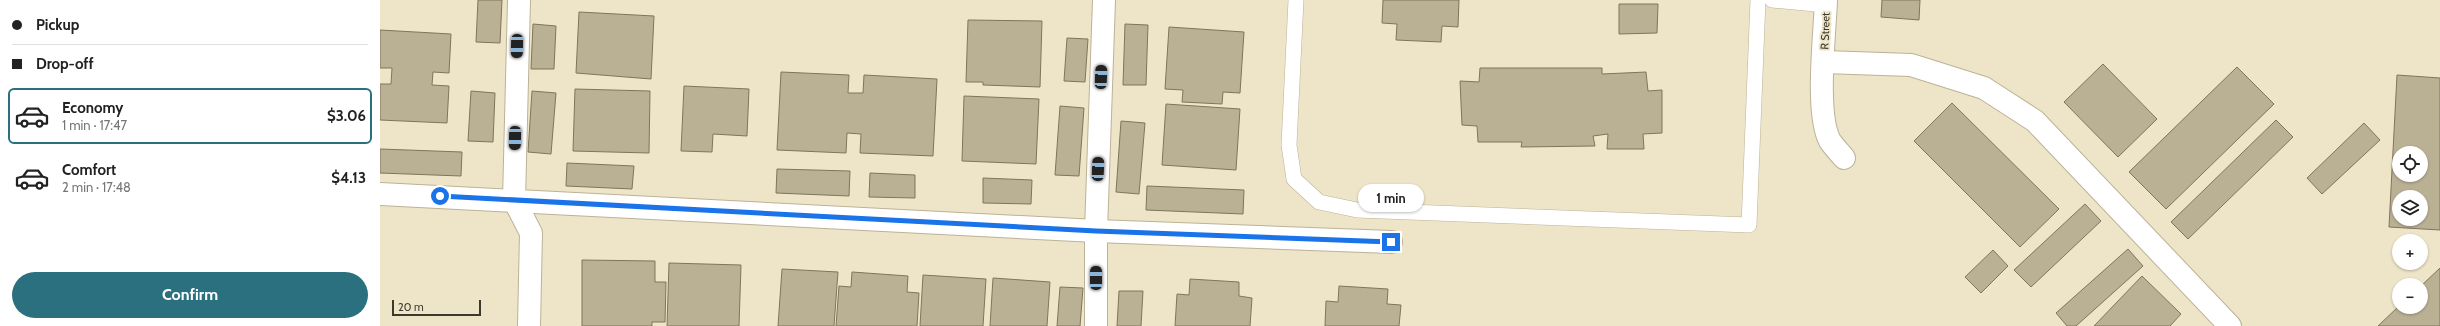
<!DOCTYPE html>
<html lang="en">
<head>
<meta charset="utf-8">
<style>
	:root { --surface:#fff; --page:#f2f2f2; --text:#222; --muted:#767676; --line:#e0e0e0; --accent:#2a707f }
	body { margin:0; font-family:Cabin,sans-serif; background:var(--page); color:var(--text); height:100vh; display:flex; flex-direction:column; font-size:15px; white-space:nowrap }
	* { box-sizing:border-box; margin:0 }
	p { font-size:13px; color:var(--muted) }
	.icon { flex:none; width:22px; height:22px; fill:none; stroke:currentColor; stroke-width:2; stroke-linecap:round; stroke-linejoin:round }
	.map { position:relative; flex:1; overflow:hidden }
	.sheet { display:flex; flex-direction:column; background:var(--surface); width:380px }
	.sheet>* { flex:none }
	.hud { display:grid; align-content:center; height:88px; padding:0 12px; background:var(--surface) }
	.buttons { position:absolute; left:2012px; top:146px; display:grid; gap:8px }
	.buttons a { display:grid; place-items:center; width:36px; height:36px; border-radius:50%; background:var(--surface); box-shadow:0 1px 3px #0004; font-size:20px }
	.scale { position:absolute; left:12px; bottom:10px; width:89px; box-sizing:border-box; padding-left:4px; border:2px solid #3d392e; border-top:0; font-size:11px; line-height:14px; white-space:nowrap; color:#3d392e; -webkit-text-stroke:3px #eee4c7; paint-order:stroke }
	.end { position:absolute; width:18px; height:18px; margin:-9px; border:5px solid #1a73e8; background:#fff; box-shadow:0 0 0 2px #fff }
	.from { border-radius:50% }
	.bubble { position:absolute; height:28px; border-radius:14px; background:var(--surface); box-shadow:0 1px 3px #0004; font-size:13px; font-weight:700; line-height:28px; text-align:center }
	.car { position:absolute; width:12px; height:24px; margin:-12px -6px; border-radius:5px; box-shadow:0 0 3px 1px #0007; background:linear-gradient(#222 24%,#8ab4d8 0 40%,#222 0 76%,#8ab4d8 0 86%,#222 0) }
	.hud b { display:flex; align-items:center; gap:14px; height:38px; font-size:15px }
	.hud b+b { border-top:1px solid var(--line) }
	.hud i { width:10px; height:10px; background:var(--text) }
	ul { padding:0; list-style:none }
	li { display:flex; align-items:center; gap:12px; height:56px; margin:0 8px 6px; padding:0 4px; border:2px solid transparent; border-radius:6px }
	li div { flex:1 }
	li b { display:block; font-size:15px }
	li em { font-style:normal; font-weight:700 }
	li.current { border-color:var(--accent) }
	li>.icon { width:36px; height:36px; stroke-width:1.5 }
	.cta { display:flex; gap:8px; margin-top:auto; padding:8px 12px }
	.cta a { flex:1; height:46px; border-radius:24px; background:var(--accent); color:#fff; font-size:16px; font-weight:700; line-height:46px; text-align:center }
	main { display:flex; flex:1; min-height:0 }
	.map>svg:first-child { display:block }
	.building { fill:#bab094; stroke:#7f755b; fill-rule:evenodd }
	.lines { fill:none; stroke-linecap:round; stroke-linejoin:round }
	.service-casing { stroke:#bcb297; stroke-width:16 }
	.minor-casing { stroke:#bcb297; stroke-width:24 }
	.service { stroke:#fff; stroke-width:15 }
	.minor { stroke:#fff; stroke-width:22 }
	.route { stroke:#1a73e8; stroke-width:5 }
	.labels { text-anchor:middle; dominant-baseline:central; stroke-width:4; stroke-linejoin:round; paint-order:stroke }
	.street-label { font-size:11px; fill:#3d392e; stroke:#eee4c7 }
</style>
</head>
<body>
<main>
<section class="sheet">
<div class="hud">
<b><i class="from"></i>Pickup</b>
<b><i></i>Drop-off</b>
</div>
<ul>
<li class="current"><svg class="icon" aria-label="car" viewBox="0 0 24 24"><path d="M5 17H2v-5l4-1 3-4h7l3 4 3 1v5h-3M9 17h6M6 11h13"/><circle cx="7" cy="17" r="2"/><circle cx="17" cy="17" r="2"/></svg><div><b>Economy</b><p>1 min · 17:47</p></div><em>$3.06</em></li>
<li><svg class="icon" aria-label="car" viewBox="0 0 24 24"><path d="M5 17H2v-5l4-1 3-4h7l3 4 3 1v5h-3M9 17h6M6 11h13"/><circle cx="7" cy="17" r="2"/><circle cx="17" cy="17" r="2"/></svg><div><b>Comfort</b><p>2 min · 17:48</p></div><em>$4.13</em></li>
</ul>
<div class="cta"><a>Confirm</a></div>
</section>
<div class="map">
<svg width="2060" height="326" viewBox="0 0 2060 326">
	<rect width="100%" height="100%" fill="#eee4c7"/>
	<g class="building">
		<path d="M 98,0 L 122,0 L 120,43 L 96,42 Z"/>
		<path d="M 1003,0 L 1079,0 L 1078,27 L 1062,26 L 1061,42 L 1016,40 L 1017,24 L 1002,23 Z"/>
		<path d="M 1502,0 L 1540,0 L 1539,20 L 1501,17 Z"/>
		<path d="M 1239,4 L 1278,4 L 1277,33 L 1239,34 Z"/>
		<path d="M 199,12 L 274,16 L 271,79 L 196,73 Z"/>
		<path d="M 588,20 L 662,21 L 660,87 L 603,85 L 603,82 L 586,82 Z"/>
		<path d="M 153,24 L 176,26 L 174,69 L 151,69 Z"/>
		<path d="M 745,24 L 768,25 L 766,85 L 743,85 Z"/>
		<path d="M 789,27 L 864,32 L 860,93 L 843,92 L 842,104 L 802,102 L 803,90 L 785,89 Z"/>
		<path d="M 0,30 L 71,34 L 69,73 L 53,72 L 52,85 L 69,86 L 67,123 L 0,120 L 0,84 L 11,84 L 12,68 L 0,68 Z"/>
		<path d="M 687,38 L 708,39 L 705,82 L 684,81 Z"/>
		<path d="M 1723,64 L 1777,119 L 1738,157 L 1684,102 Z"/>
		<path d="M 1857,67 L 1894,104 L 1786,209 L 1749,172 Z"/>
		<path d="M 1100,68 L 1222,68 L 1222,74 L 1266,72 L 1268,91 L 1282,90 L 1282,133 L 1263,134 L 1264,149 L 1227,149 L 1228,134 L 1213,136 L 1215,146 L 1141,147 L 1142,142 L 1098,142 L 1097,126 L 1082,125 L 1080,81 L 1099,82 Z"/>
		<path d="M 401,72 L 469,75 L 468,93 L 483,93 L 484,75 L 557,79 L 553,156 L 480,153 L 481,134 L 467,133 L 466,153 L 397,150 Z"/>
		<path d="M 2017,75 L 2060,78 L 2060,230 L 2009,227 ZM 2019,153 L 2041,153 L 2041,175 L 2019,175 ZM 2019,197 L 2041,197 L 2041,219 L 2019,219 Z"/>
		<path d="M 304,86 L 369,89 L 367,136 L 333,134 L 332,152 L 301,151 Z"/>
		<path d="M 195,89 L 270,91 L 269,153 L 193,151 Z"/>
		<path d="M 91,91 L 115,93 L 113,142 L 88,141 Z"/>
		<path d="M 152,91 L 176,93 L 171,154 L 148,152 Z"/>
		<path d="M 584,96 L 659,99 L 656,164 L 582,161 Z"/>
		<path d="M 1572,103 L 1679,209 L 1640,247 L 1534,141 Z"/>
		<path d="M 786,104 L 860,109 L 856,170 L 782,165 Z"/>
		<path d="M 680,106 L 704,108 L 699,176 L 675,175 Z"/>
		<path d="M 1896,120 L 1913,137 L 1808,239 L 1791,222 Z"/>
		<path d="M 741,121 L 765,123 L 759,194 L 736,192 Z"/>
		<path d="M 1984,123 L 2000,140 L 1942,194 L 1927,178 Z"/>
		<path d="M 0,149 L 82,152 L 81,176 L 0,173 Z"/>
		<path d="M 187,163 L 254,166 L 252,189 L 186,186 Z"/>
		<path d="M 397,169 L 470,171 L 469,196 L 396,193 Z"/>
		<path d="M 490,173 L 535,175 L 535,198 L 489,197 Z"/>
		<path d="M 603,178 L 652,180 L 651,204 L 603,203 Z"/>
		<path d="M 767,186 L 864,190 L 863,214 L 766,210 Z"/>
		<path d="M 1705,204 L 1721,221 L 1651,287 L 1634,270 Z"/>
		<path d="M 1748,249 L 1763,266 L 1696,326 L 1687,326 L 1676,313 Z"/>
		<path d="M 1613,250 L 1628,266 L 1601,293 L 1585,277 Z"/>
		<path d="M 202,260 L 275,261 L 275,282 L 286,282 L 285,322 L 272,322 L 272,326 L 202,326 Z"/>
		<path d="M 289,263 L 361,265 L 359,326 L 287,326 Z"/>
		<path d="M 2060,268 L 2060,326 L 1998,326 L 2019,306 L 2041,307 L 2041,286 Z"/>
		<path d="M 402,269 L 458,272 L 454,326 L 398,326 Z"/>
		<path d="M 472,272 L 528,276 L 527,292 L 539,293 L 537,326 L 456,326 L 459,286 L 471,287 Z"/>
		<path d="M 543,275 L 606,279 L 603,326 L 540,326 Z"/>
		<path d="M 1762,276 L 1801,314 L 1790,326 L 1714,326 Z"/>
		<path d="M 613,278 L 670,282 L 667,326 L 610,326 Z"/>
		<path d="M 810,279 L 859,282 L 859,296 L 872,298 L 870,326 L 795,326 L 797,294 L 809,295 Z"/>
		<path d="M 959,286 L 1008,289 L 1007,304 L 1021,305 L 1019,326 L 945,326 L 946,301 L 958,302 Z"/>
		<path d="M 680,287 L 703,288 L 700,326 L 677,326 Z"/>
		<path d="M 739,291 L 763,291 L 761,326 L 737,326 Z"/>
	</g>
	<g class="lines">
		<g class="service-casing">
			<g id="service">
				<path d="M 916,0 L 909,145 L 914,179 L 939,202 L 977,210 L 1369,225 L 1378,0"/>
				<path d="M 1392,0 L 1446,5"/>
			</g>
		</g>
		<g class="minor-casing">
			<g id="minor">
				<path d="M 139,0 L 134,200 L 151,233 L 149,326"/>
				<path d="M 1446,0 C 1445,33 1435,114 1450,141 C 1454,147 1460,153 1464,158"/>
				<path d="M 1444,62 L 1531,65 L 1604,88 L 1655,121 L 1850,326"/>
				<path d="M 0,194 L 716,231 L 1011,242"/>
				<path d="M 716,326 L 716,231 L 724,0"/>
			</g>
		</g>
		<use href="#service" class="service"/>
		<use href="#minor" class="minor"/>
	</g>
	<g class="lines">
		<path class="route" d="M 60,196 L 716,231 L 1011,242"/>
	</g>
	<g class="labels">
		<g class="street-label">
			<text transform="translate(1445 31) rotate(-88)">R Street</text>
		</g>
	</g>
</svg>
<div class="buttons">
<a><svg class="icon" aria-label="locate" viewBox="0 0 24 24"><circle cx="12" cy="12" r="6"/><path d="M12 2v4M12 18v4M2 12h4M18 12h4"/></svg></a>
<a><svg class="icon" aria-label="layers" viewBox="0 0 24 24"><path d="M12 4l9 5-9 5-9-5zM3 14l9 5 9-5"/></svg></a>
<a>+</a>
<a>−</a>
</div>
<div class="scale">20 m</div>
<i class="end from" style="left:60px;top:196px"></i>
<i class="end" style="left:1011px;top:242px"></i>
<div class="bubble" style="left:978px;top:184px;width:66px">1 min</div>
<i class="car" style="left:137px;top:46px;rotate:181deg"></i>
<i class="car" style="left:721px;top:77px;rotate:2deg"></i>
<i class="car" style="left:135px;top:138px;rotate:181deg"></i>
<i class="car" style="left:718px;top:169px;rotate:2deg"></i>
<i class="car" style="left:716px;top:278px;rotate:0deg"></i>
</div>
</main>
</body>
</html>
